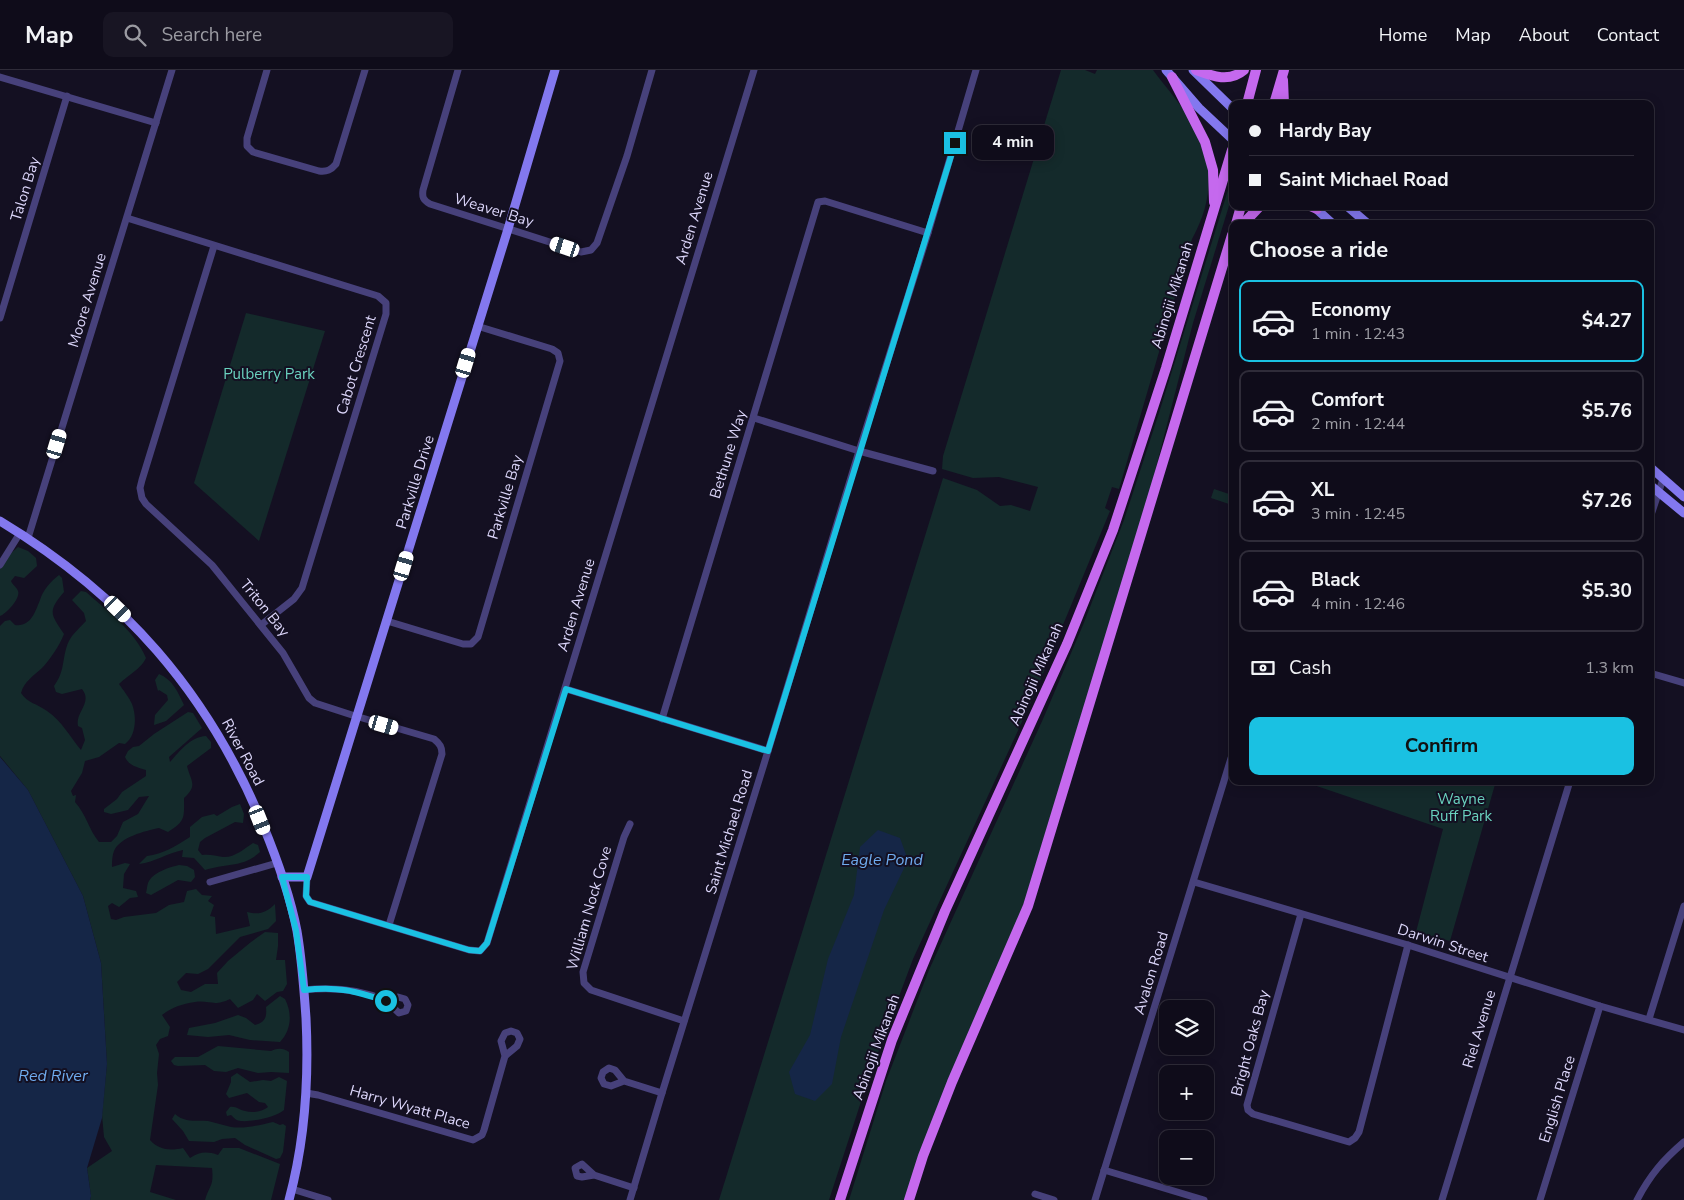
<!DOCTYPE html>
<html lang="en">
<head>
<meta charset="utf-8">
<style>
	:root { --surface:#0f0c1a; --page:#181523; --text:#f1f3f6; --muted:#9b9ba2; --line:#2f2c39; --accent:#1ac1e2 }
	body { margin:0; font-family:"Nunito Sans",sans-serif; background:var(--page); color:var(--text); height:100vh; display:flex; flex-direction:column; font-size:19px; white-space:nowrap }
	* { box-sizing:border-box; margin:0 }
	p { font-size:16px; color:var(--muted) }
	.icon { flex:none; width:28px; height:28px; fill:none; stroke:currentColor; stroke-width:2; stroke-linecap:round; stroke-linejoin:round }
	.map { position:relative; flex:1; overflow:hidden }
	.panel { position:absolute; left:1229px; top:150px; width:425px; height:565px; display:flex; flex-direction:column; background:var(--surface); border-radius:10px; box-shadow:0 2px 12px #0003,0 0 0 1px var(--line) }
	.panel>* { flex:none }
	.banner { position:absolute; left:1229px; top:30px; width:425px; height:110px; border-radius:10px; box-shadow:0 2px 12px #0003,0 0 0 1px var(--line); display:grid; align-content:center; height:110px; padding:0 20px; background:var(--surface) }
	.controls { position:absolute; left:1159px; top:930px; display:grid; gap:10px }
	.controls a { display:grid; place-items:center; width:55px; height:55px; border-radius:10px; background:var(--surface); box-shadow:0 2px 12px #0003,0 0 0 1px var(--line); font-size:25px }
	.end { position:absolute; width:22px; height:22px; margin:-11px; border:6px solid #1ac1e2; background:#111; box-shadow:0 0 0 2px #111 }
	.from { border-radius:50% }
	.bubble { position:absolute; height:35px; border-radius:10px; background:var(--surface); box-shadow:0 2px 12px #0003,0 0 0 1px var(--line); font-size:16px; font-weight:700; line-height:35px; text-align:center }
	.car { position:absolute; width:15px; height:30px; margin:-15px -8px; border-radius:6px; box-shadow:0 0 4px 1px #0007; background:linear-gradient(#fff 24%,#345 0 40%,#fff 0 76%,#345 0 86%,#fff 0) }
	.banner b { display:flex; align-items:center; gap:18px; height:48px; font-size:19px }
	.banner b+b { border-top:1px solid var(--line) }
	.banner i { width:12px; height:12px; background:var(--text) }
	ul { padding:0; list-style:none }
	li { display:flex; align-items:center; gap:15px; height:82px; margin:0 10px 8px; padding:0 10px; border:2px solid var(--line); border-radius:10px }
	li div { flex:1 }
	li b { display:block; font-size:19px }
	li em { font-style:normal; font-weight:700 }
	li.active { border-color:var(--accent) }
	li>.icon { width:45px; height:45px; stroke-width:1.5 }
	h2 { padding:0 20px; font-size:22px; line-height:60px }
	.pay { display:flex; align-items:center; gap:12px; height:55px; padding:0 20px; font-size:19px }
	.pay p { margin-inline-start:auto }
	.primary-button { display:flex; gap:10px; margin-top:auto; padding:10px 20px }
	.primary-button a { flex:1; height:58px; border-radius:10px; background:var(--accent); color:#111; font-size:20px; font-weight:700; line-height:58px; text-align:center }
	header { display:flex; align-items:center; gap:30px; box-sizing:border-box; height:70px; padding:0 25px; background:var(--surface); border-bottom:1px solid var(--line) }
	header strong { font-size:24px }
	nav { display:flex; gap:28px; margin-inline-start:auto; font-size:18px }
	.search { width:350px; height:45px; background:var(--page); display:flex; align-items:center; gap:12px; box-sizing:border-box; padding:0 18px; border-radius:10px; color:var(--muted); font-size:19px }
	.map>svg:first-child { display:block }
	.green { fill:#142a2b }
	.water { fill:#152647 }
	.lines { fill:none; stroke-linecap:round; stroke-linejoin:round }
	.street { stroke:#47417b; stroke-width:7 }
	.secondary { stroke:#8378ef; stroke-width:9 }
	.primary { stroke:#c569ee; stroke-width:10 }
	.route { stroke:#1ac1e2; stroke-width:6 }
	.labels { text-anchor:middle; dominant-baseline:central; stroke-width:4; stroke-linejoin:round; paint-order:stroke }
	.street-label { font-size:15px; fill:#dcd6fa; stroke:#141022 }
	.park-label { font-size:15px; fill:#6ad2bf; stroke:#141022 }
	.water-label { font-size:16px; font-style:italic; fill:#6fabee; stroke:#141022 }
</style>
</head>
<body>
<header>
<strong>Map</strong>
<div class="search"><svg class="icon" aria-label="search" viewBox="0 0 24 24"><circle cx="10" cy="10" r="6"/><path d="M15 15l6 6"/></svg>Search here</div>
<nav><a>Home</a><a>Map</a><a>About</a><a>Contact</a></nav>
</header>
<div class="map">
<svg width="1684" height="1130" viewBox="0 0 1684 1130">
	<rect width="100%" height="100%" fill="#141022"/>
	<g class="green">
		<path d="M 1061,0 L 1085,0 L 1095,4 L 1097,0 L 1153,0 C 1166,18 1183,36 1194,56 C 1215,94 1213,131 1192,169 L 1119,419 L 1112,417 L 1105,438 L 1110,441 L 1032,630 L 913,889 L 870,1004 L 829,1130 L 719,1130 L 943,408 L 977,420 L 1000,436 L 1011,435 L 1030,441 L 1038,417 L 999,407 L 973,408 L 942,399 L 943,386 Z"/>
		<path d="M 1232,107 L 1232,126 L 1193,253 L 1149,425 L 1024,833 L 905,1130 L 849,1130 L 886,1011 L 929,900 L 1043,649 L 1083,555 L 1124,450 L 1159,343 Z"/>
		<path d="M 246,243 L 325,261 L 259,471 L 194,413 Z"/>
		<path d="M 1214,419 L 1232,425 L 1232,435 L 1211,428 Z"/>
		<path d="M 18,477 L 28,481 L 36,488 L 37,496 L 24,508 L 15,506 L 11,511 C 12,514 17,518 18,521 C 21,528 6,544 0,546 L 0,499 L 8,486 Z"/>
		<path d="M 59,505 L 62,508 L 64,522 C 47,542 51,544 64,564 C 60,575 49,591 42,598 C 33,606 24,612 21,623 C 27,633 38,634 47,641 C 62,651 70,667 81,680 L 85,670 L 82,658 L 78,656 C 75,642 93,633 82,619 L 62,624 L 56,622 L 54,616 C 64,602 62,594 66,579 C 69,566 78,560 86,551 L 84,543 L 72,530 L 81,521 L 86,522 C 107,541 135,561 146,588 C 141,599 128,605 119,614 C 123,620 129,627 132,634 C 137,647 136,666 125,674 L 119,673 L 99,687 L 85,691 L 82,703 L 71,721 L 73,726 L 76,725 L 75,732 C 86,744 89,760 99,772 L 111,772 L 117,766 L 123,752 L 138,744 L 149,726 L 139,727 L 128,740 L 111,744 L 104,742 L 104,739 L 117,729 L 122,722 L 146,706 L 146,700 C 137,697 129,696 125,687 L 128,681 L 133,677 L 139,676 L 154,664 L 188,642 L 193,643 L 202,658 L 169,687 L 170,692 C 180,681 190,667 206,666 L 211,672 L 211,678 L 187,696 C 191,712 198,715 184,728 C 184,747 186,751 168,762 L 159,758 C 145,761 120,767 114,781 C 112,786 112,793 112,797 L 125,793 L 130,794 L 124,804 L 123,818 L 136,821 L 138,827 L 130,828 L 119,837 L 112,833 L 108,836 L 111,849 L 116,850 L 124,847 L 156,843 L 169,835 L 184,832 L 187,821 L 196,819 L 202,825 L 212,826 L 208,831 L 214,835 L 210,846 L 215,847 L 216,864 L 250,856 L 247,842 C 259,845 266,843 275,834 L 276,851 L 268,859 L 240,867 L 208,899 L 198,904 L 186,903 L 177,912 L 181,920 L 191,922 L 205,914 L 218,914 L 217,903 L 228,891 L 251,872 L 265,862 L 278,863 L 278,876 L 276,890 L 285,890 L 287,914 L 283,921 L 277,922 L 265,931 L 257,924 L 253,930 L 238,938 L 230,929 C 214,937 210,930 195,932 C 182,934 172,937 162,945 L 170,957 L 168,966 L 160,969 L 156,975 L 159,984 L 157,1003 L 158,1015 L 150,1070 C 159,1080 170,1081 183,1078 L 190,1088 C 200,1082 206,1081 218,1085 L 223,1078 L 239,1078 L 280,1094 L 271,1130 L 205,1130 C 210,1114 214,1116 212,1098 L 156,1095 L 150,1122 L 176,1130 L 90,1130 L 91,1126 L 87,1098 L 112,1081 L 104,1067 L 102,1045 L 107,994 L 101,893 L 83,826 L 28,720 L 0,686 L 0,556 L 5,551 L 10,550 L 15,555 C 31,557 35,542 40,530 C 43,520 51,511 59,505 Z"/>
		<path d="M 159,604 C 172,609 178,622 184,635 L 166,651 L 154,655 L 155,645 L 168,630 L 167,625 L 159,620 L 158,621 L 155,610 Z"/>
		<path d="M 1302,711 L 1496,711 L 1450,871 L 1416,862 L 1443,759 Z"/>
		<path d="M 240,734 L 244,744 L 243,753 L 235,752 L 205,768 L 200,772 L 198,780 L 202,785 C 211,784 215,786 223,787 C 234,788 244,779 253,773 L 258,775 L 260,782 C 243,798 225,793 205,800 L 194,788 L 182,787 L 183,780 C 167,783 155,792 139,794 L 147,786 C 163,784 176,776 190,767 L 190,757 L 202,747 L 214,744 L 217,746 L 232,737 Z"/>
		<path d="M 179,795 L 187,796 L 194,800 L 195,807 L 191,812 L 178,810 L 151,825 L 146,823 C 147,820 147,814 149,811 C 154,802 170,797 179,795 Z"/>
		<path d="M 280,926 L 285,929 C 292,943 292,959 280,972 L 250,970 L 229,965 L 208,967 L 187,965 L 189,958 L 215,953 L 238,945 L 246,948 L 255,955 C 265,952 267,948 266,937 Z"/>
		<path d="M 218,976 L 271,981 C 278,978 283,978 289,982 L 289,1003 L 271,1002 L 258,1003 L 238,998 L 226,1002 L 214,1001 L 205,995 L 178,996 L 174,995 L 171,991 L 175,987 L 198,987 Z"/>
		<path d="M 237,1003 L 250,1012 L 263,1010 L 271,1011 L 279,1007 L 287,1011 L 284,1040 C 276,1047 252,1052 241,1051 C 237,1051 234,1048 231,1045 L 227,1046 L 226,1042 L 230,1037 C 236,1036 239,1040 245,1041 C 252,1043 262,1042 268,1037 L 265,1033 L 259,1032 L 247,1023 L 229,1028 L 226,1024 L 231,1012 L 231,1007 Z"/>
		<path d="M 175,1044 C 185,1053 196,1050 208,1051 C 216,1053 223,1055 231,1057 C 245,1059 260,1055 273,1052 L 280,1055 L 283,1054 L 286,1056 L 283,1082 L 280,1088 L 276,1089 L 245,1075 L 235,1068 L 222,1069 L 214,1072 L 189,1071 L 183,1061 L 172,1049 Z"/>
	</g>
	<g class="water">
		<path d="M 0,687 L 28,720 L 83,826 L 101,893 L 107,994 L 102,1048 L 87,1098 L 91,1126 L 90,1130 L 0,1130 Z"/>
		<path d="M 878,760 L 900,768 L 908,790 L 884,840 L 841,967 L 832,1014 L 815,1031 L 795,1024 L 789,1002 L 810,965 L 828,889 L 854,825 L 860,777 Z"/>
	</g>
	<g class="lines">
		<g class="street">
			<path d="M 267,0 L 247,68 L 247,76 L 253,82 L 319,101 C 327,102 331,100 336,94 L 365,0"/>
			<path d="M 458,0 L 423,120 C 422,127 423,130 430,134 L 581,182 L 591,180 L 597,173 L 627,86 L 652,0"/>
			<path d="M 0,7 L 156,53"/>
			<path d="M 127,148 L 378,226 L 386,233 L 386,244 L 302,518 L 294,529 L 261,555"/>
			<path d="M 214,176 L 142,410 L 140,418 L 142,428 L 146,434 L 212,495 L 283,583 L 309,628 L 315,633 L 352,645 L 434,669 C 440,674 442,677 442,684 L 389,855"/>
			<path d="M 0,248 L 67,26"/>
			<path d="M 754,348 L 859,381 L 933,401"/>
			<path d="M 1650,448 L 1663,409"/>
			<path d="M 28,468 L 172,0"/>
			<path d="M 0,495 L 20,463"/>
			<path d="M 387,551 L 463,574 L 471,574 L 478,567 L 560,291 L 558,283 L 552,279 L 477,256"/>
			<path d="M 1650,603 L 1684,613"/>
			<path d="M 566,619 L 768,681"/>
			<path d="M 662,649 L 818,132 L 825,131 L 928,163"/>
			<path d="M 630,754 L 624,767 L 583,902 L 584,913 L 591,920 L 684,951"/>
			<path d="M 307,807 L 306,826 L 310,832 L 469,880 L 480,881 L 487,873 L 754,0"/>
			<path d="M 210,812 L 277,793"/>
			<path d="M 1194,812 L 1408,875 L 1600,936 L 1684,960"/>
			<path d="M 1301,844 L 1247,1035 L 1248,1040 L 1253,1044 L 1349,1072 L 1355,1068 L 1359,1062 L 1408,875"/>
			<path d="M 304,920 C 332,917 359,919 384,930 C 390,933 394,939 399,943 L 406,941 L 408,935 L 405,929 L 398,927 L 387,931"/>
			<path d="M 1649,949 L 1684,836"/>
			<path d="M 624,1011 L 611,1016 L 604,1014 L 601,1008 L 603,1002 L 609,998 L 615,1000 L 624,1011 L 662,1023"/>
			<path d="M 306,1023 L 318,1025 L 473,1070 L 482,1065 L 484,1060 L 505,986 L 517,976 L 520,969 L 517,963 L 511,961 L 505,963 L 501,971 L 505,986"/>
			<path d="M 1104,1100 L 1204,1130"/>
			<path d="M 594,1105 L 582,1107 L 577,1106 L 575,1098 L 582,1094 L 594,1105 L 634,1118"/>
			<path d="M 292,1119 L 328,1130"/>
			<path d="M 1035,1124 L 1054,1130"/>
			<path d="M 630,1130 L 662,1023 L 768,681 L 859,381 L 928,163 L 976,0"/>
			<path d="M 1095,1130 L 1232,685"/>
			<path d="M 1442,1130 L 1570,711"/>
			<path d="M 1540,1130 L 1600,936"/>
			<path d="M 1637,1130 C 1650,1105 1663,1090 1684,1072"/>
		</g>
		<g class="secondary">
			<path d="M 1166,0 L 1199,38 L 1232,69"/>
			<path d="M 1193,0 L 1232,38"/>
			<path d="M 1313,136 L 1333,154"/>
			<path d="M 1347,136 L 1368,154"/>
			<path d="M 1650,397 L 1684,427"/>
			<path d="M 1650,415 L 1684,443"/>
			<path d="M 0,451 C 123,525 208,622 263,755 C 277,789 290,825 297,861 C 302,890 304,919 306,948 C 309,1009 305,1071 289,1130"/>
			<path d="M 282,807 L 307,807 L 508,159 L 555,0"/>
		</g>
		<g class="primary">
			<path d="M 1196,0 C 1212,6 1229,13 1244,0"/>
			<path d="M 1172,7 L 1205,72 L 1213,100 L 1214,132"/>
			<path d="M 1283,10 L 1284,34"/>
			<path d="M 1247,34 L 1256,0"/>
			<path d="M 1274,34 L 1284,0"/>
			<path d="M 1310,136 L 1317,139"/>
			<path d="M 1236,154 L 1241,136"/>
			<path d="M 1243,154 L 1260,136"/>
			<path d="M 840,1130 L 892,970 L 945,841 L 1067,574 L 1113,460 L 1166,298 L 1232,80"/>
			<path d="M 909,1130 L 923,1086 L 952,1012 L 1028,836 L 1232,165"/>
		</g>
	</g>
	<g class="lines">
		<path class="route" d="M 386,931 C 355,921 338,916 304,920 L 296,860 L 282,807 L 307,807 L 306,826 L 310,832 L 469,880 L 480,881 L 487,873 L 566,619 L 768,681 L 955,73"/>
	</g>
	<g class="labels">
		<g class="street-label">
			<text transform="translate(25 119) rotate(-73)">Talon Bay</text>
			<text transform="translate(494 140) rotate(17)">Weaver Bay</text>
			<text transform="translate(694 148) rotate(-73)">Arden Avenue</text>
			<text transform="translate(1172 225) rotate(-73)">Abinojii Mikanah</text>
			<text transform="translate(87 230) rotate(-73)">Moore Avenue</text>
			<text transform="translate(356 295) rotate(-73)">Cabot Crescent</text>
			<text transform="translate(728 384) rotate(-73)">Bethune Way</text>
			<text transform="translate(415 412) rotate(-73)">Parkville Drive</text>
			<text transform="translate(505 427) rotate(-73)">Parkville Bay</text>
			<text transform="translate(576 535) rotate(-73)">Arden Avenue</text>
			<text transform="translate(265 538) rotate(51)">Triton Bay</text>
			<text transform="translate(1036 604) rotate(-66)">Abinojii Mikanah</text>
			<text transform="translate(243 682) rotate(62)">River Road</text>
			<text transform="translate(729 762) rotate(-73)">Saint Michael Road</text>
			<text transform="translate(589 838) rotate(-74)">William Nock Cove</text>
			<text transform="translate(1443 873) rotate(18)">Darwin Street</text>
			<text transform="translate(1151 903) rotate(-73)">Avalon Road</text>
			<text transform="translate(1479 959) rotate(-73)">Riel Avenue</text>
			<text transform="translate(1250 973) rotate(-75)">Bright Oaks Bay</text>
			<text transform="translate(876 977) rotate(-70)">Abinojii Mikanah</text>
			<text transform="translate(1557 1029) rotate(-73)">English Place</text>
			<text transform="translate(410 1037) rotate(16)">Harry Wyatt Place</text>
		</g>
		<g class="park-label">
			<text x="269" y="304">Pulberry Park</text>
			<text x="1461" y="729">Wayne<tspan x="1461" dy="17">Ruff Park</tspan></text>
		</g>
		<g class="water-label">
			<text x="882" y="790">Eagle Pond</text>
			<text x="53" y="1006">Red River</text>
		</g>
	</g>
</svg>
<div class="controls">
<a><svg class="icon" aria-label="layers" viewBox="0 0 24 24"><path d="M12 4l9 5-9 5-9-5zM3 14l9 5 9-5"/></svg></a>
<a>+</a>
<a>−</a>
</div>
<i class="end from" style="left:386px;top:931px"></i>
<i class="end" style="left:955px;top:73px"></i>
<div class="bubble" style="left:972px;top:55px;width:82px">4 min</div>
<i class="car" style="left:565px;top:177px;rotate:288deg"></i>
<i class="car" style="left:466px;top:293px;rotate:17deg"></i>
<i class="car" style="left:57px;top:374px;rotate:17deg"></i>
<i class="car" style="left:404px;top:496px;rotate:17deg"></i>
<i class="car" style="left:118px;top:539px;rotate:134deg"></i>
<i class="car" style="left:384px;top:655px;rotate:106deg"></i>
<i class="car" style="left:260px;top:750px;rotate:158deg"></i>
<div class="banner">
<b><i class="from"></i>Hardy Bay</b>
<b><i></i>Saint Michael Road</b>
</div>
<section class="panel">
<h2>Choose a ride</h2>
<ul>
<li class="active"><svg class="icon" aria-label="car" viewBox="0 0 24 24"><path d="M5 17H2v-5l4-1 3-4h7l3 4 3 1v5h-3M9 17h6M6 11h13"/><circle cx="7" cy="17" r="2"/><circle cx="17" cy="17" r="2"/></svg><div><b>Economy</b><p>1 min · 12:43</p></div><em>$4.27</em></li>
<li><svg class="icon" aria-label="car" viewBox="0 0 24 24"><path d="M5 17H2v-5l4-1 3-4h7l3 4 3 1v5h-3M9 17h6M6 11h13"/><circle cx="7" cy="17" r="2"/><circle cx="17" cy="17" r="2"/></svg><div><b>Comfort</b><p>2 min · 12:44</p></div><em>$5.76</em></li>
<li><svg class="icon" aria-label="car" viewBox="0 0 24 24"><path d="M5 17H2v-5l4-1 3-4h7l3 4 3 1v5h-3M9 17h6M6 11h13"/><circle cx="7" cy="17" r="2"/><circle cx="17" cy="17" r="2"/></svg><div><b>XL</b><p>3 min · 12:45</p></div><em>$7.26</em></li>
<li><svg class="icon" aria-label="car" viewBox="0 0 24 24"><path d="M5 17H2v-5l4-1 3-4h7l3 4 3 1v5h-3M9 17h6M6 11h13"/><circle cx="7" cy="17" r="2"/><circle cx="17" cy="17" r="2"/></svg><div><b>Black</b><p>4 min · 12:46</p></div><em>$5.30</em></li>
</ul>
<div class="pay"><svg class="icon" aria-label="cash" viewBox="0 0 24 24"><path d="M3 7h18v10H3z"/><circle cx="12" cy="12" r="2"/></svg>Cash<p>1.3 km</p></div>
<div class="primary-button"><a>Confirm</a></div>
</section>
</div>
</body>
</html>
